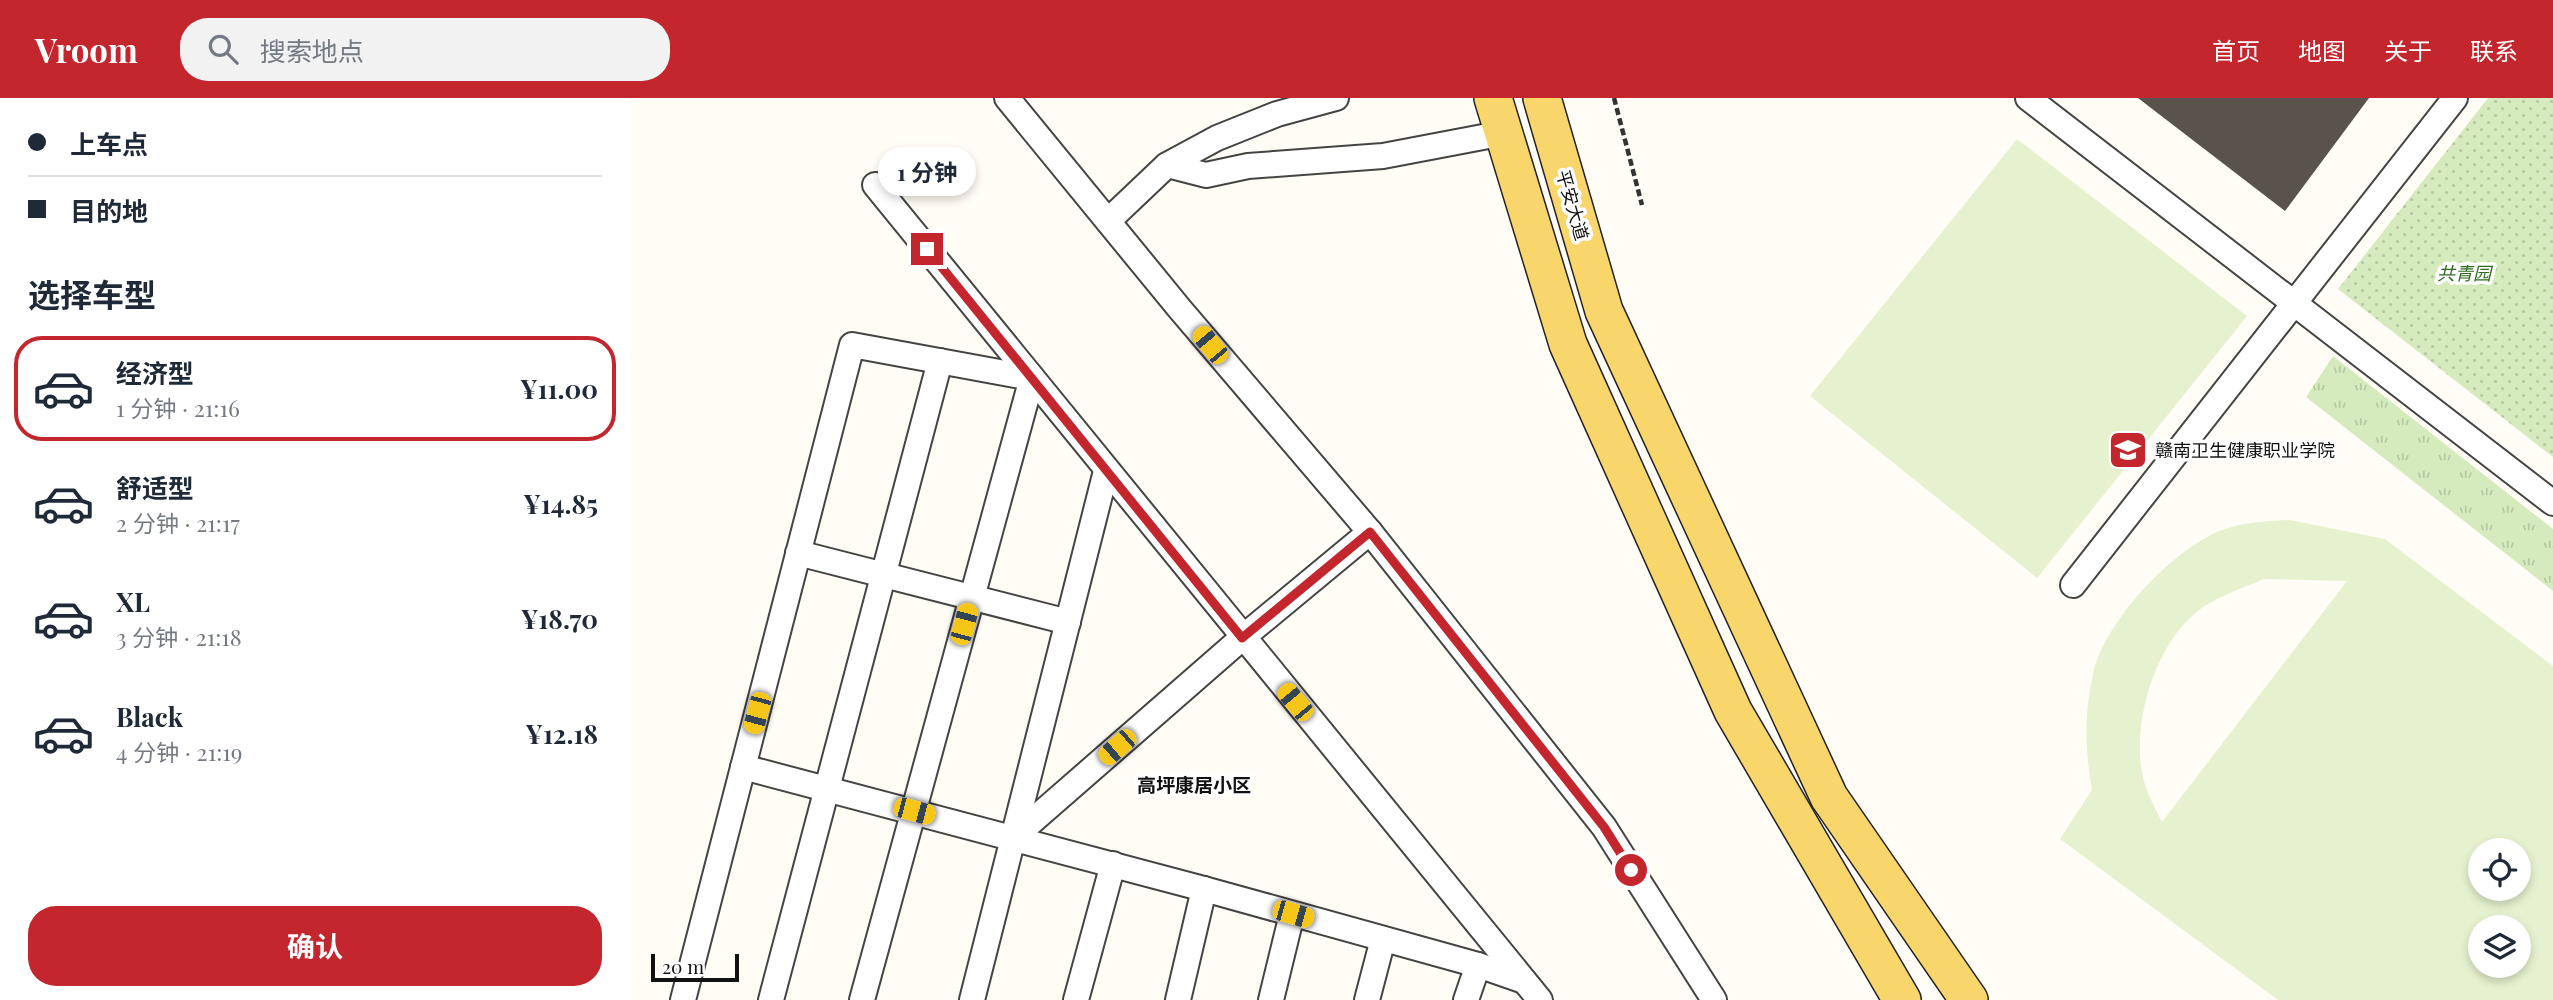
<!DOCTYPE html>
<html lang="zh">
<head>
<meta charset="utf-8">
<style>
	:root { --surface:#fff; --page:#f2f2f3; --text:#1f2937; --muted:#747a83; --line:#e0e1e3; --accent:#c4262e }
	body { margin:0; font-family:"Playfair Display","Noto Sans SC",serif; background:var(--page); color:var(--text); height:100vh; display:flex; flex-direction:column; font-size:26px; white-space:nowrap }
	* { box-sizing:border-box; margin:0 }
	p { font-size:23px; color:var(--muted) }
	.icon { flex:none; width:38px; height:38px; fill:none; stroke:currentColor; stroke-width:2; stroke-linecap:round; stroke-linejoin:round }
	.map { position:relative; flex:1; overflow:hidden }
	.side { display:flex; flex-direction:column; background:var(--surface); width:630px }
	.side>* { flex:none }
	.guide { display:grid; align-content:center; height:154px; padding:0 28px; background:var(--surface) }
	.tools { position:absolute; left:1838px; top:740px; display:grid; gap:14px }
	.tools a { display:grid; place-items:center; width:63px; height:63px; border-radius:50%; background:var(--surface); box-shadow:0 4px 10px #0003; font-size:35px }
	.scale { position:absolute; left:21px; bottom:18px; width:88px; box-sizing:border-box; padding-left:7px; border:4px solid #111; border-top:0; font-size:19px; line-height:24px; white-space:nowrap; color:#111; -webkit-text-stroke:5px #fff; paint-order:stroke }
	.end { position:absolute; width:32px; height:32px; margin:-16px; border:9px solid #c4262e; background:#fff; box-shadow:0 0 0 4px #fff }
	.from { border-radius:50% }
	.bubble { position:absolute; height:49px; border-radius:24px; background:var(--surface); box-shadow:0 4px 10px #0003; font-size:23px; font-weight:700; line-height:49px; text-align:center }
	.car { position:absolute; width:21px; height:42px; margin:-21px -10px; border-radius:9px; box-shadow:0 0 5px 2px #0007; background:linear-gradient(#f5c518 24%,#345 0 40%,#f5c518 0 76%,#345 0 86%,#f5c518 0) }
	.guide b { display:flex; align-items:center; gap:24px; height:66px; font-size:26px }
	.guide b+b { border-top:2px solid var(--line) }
	.guide i { width:18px; height:18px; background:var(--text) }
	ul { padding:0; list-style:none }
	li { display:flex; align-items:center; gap:21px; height:105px; margin:0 14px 10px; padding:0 14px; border:4px solid transparent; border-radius:28px }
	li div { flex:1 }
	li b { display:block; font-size:26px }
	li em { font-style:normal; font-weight:700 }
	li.current { border-color:var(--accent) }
	li>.icon { width:63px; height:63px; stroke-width:1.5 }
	h2 { padding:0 28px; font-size:32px; line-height:84px }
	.cta { display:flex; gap:14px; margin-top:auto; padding:14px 28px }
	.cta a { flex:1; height:80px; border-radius:28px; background:var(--accent); color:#fff; font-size:28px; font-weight:700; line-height:80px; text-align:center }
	header { display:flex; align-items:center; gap:42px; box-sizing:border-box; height:98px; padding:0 35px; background:var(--accent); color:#fff }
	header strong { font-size:33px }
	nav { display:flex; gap:38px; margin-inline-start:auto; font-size:24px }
	.search { width:490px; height:63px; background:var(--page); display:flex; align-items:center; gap:18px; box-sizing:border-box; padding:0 24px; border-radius:28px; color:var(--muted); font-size:26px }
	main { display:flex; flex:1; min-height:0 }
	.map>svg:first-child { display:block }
	.grass { fill:url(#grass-tufts) }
	.garden { fill:url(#garden-dots) }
	.pitch { fill:#e6f2cf; fill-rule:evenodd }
	.building { fill:#5a524d }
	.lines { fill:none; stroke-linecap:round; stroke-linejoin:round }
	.minor-casing { stroke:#444; stroke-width:28 }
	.primary-casing { stroke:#222; stroke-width:40 }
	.path { stroke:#333; stroke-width:4.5; stroke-dasharray:7 3.5; stroke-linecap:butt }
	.minor { stroke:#fff; stroke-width:24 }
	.primary { stroke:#f9d66b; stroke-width:37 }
	.route { stroke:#c4262e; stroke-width:9 }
	.labels { text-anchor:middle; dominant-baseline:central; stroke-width:7; stroke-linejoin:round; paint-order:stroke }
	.street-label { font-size:18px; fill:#111; stroke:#fff }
	.park-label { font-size:18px; font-style:italic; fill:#2f6b1f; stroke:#fff }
	.poi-label { font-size:18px; fill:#111; stroke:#fff; text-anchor:start }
	.neighbourhood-label { font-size:19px; font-weight:bold; fill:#111; stroke:#fff }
</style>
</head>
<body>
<header>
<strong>Vroom</strong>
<div class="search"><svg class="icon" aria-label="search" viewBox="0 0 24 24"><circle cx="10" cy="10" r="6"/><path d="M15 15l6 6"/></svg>搜索地点</div>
<nav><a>首页</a><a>地图</a><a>关于</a><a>联系</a></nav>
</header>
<main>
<section class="side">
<div class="guide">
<b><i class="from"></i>上车点</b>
<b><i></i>目的地</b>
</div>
<h2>选择车型</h2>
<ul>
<li class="current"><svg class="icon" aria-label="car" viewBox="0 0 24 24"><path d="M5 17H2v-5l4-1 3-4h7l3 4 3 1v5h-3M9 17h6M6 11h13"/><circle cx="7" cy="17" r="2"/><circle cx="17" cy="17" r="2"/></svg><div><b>经济型</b><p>1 分钟 · 21:16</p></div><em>¥11.00</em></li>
<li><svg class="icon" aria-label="car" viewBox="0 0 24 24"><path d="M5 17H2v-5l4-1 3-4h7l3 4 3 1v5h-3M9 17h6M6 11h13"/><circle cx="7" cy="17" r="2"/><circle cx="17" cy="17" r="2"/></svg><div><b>舒适型</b><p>2 分钟 · 21:17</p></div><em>¥14.85</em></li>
<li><svg class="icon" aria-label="car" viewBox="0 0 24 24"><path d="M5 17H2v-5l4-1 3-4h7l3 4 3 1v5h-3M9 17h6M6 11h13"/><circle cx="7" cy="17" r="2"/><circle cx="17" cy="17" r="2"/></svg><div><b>XL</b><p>3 分钟 · 21:18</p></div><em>¥18.70</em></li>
<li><svg class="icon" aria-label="car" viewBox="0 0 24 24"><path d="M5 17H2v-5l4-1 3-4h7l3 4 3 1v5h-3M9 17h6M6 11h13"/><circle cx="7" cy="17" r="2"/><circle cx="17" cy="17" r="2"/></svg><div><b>Black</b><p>4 分钟 · 21:19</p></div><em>¥12.18</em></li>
</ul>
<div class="cta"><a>确认</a></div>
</section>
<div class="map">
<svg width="1923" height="902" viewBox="0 0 1923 902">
	<defs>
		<pattern id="grass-tufts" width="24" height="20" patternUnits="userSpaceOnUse" patternTransform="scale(1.75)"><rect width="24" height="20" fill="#d5ebbd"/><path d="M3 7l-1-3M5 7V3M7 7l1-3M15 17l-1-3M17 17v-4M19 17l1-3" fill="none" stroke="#b6c8a1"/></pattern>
		<pattern id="garden-dots" width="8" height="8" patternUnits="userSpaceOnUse" patternTransform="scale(1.75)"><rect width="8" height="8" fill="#d5ebbd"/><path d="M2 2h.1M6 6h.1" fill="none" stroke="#b6c8a1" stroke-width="1.8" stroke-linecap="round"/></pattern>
	</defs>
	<rect width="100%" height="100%" fill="#fffdf5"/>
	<path class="grass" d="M 1703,258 L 1923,431 L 1923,493 L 1676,299 Z"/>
	<path class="garden" d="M 1858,0 L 1923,0 L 1923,359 L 1708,191 Z"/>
	<g class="pitch">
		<path d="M 1387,41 L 1617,218 L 1407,480 L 1180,298 Z"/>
		<path d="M 1660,422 L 1755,441 L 1923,568 L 1923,902 L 1648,902 L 1430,741 L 1462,692 C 1455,653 1454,615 1463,576 C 1474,526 1533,463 1577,439 C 1602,425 1632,423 1660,422 ZM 1634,481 L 1717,483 L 1532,724 C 1524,708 1515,692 1512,674 C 1503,625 1523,556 1559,521 C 1578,501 1609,492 1634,481 ZM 1888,752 L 1888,791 L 1850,791 L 1850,752 ZM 1850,830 L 1888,830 L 1888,868 L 1850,868 Z"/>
	</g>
	<path class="building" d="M 1508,0 L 1739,0 L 1655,113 Z"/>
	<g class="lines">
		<g class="minor-casing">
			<g id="minor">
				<path d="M 377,0 L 549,210 L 740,434 L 974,729 L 1084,902"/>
				<path d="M 1398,0 L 1923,405"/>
				<path d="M 537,67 L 576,77 L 618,68 L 753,58 L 874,35"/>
				<path d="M 245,87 L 910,902"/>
				<path d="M 478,123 L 537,67 L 587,40 L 647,16 L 706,0"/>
				<path d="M 168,455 L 438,524"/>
				<path d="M 1443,487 L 1825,0"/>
				<path d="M 113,669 L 574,791 L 848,867 L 894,883"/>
				<path d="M 384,739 L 612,540 L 740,434"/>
				<path d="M 53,902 L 222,247 L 402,280 L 232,902"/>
				<path d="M 141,902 L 310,263"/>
				<path d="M 342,902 L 476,373"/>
				<path d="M 446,902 L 483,766"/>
				<path d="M 548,902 L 574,791"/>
				<path d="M 641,902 L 662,816"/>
				<path d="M 737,902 L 753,841"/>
				<path d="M 836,902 L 848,867"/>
			</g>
		</g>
		<g class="primary-casing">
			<g id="primary">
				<path d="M 863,0 L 938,246 L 1103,613 L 1272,902"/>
				<path d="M 912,0 L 974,213 L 1199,699 L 1339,902"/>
			</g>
		</g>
		<path class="path" d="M 984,0 L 1012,107"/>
		<use href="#minor" class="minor"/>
		<use href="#primary" class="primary"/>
	</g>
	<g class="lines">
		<path class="route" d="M 297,151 L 612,540 L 740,434 L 974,729 L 1001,772"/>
	</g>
	<defs>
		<g id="university-square" transform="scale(2.0125)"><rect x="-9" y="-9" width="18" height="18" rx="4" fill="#c4262e" stroke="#fff"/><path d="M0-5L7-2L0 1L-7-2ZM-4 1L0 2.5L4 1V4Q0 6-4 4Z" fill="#fff"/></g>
	</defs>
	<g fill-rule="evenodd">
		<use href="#university-square" x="1498" y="352"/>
	</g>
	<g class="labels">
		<g class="street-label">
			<text transform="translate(943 107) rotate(74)">平安大道</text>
		</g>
		<g class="park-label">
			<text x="1834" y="175">共青园</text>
		</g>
		<g class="poi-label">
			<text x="1525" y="352">赣南卫生健康职业学院</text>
		</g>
		<g class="neighbourhood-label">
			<text x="564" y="686">高坪康居小区</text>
		</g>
	</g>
</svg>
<div class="tools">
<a><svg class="icon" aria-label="locate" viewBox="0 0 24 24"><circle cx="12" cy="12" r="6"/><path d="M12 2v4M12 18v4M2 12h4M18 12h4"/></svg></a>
<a><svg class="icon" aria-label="layers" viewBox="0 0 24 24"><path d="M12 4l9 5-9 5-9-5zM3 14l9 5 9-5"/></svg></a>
</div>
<div class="scale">20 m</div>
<i class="end from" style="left:1001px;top:772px"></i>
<i class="end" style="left:297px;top:151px"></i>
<div class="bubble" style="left:248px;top:49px;width:98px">1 分钟</div>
<i class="car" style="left:580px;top:247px;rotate:320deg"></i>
<i class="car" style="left:334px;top:526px;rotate:15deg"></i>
<i class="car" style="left:665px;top:604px;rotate:320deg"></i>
<i class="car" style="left:127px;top:615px;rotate:195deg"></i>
<i class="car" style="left:487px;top:649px;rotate:229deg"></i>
<i class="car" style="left:284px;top:713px;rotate:105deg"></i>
<i class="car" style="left:663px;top:816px;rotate:106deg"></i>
</div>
</main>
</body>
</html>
